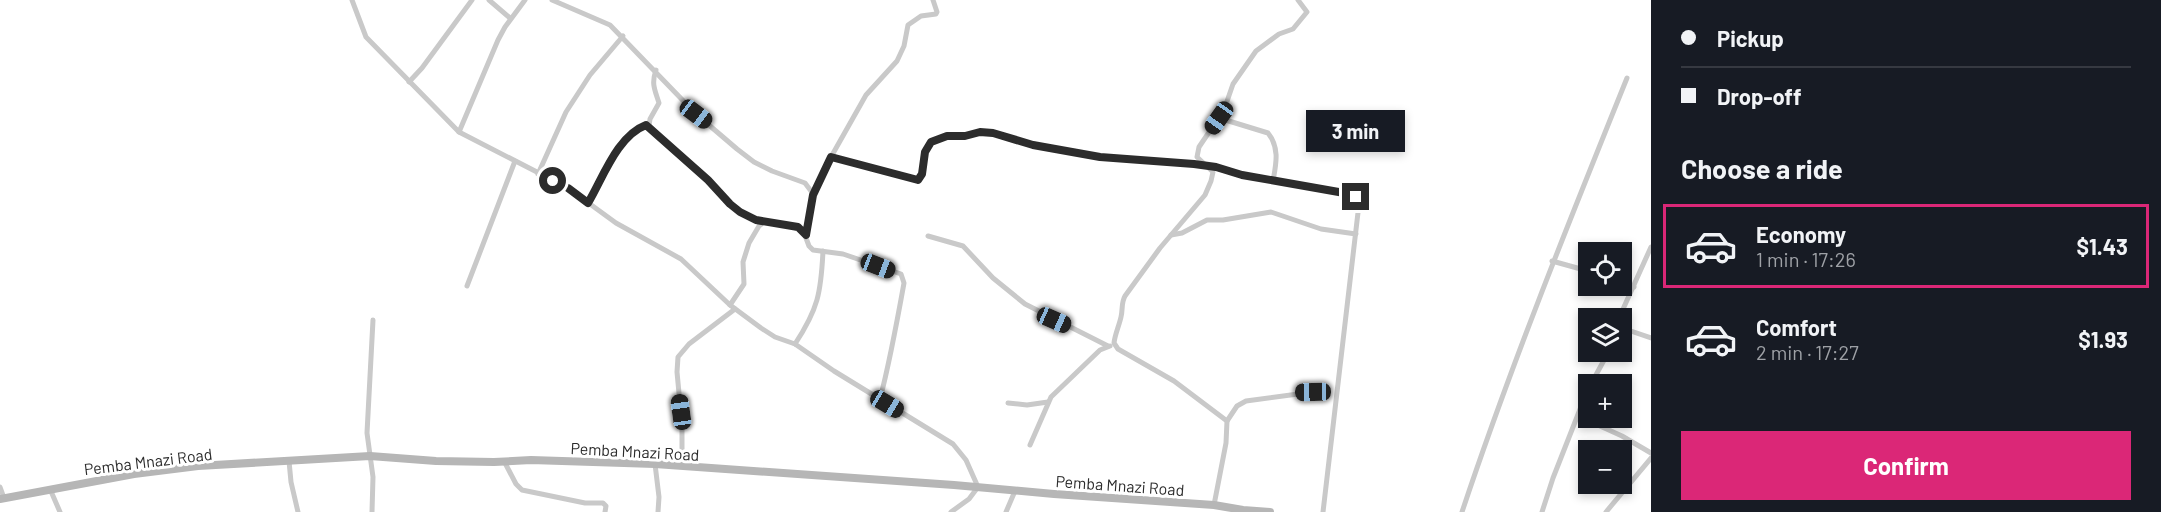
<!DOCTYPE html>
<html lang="en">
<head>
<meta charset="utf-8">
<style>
	:root { --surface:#171b24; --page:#20242c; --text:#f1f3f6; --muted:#9ea1a6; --line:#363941; --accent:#db2777 }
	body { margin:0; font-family:Barlow,sans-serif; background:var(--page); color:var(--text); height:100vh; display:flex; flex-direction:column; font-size:22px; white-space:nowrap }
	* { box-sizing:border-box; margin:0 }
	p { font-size:20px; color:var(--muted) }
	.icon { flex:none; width:33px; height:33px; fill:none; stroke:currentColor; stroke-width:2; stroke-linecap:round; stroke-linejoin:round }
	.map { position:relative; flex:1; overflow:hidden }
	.details { display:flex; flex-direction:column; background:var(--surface); width:510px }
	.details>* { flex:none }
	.hud { display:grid; align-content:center; height:132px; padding:0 30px; background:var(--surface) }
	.controls { position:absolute; left:1578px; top:242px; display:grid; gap:12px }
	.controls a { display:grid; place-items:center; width:54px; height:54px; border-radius:0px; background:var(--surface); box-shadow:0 3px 9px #0003; font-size:30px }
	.end { position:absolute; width:27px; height:27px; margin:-14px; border:8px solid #2c2c2c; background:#fff; box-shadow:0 0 0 3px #fff }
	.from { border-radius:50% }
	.bubble { position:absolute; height:42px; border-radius:0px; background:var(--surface); box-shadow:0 3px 9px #0003; font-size:20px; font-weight:700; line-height:42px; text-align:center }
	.car { position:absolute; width:18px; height:36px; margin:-18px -9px; border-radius:8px; box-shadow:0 0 4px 2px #0007; background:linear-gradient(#222 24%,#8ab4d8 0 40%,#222 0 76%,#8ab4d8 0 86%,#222 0) }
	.hud b { display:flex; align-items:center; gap:21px; height:57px; font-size:22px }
	.hud b+b { border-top:2px solid var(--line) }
	.hud i { width:15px; height:15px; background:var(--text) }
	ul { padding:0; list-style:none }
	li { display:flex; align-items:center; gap:18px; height:84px; margin:0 12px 9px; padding:0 18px; border:3px solid transparent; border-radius:0px }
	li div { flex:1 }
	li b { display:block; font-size:22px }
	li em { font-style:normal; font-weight:700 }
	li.current { border-color:var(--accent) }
	li>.icon { width:54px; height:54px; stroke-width:1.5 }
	h2 { padding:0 30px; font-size:27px; line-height:72px }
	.primary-button { display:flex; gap:12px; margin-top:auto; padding:12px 30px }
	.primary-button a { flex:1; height:69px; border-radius:0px; background:var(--accent); color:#fff; font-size:24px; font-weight:700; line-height:69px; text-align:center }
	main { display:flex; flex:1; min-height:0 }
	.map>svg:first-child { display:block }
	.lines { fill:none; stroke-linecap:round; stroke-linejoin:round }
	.street { stroke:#c9c9c9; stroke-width:5 }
	.secondary { stroke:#b6b6b6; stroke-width:8 }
	.route { stroke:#2c2c2c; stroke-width:8 }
	.labels { text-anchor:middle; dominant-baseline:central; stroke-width:6; stroke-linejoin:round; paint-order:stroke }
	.street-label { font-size:16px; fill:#2c2c2c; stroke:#fff }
</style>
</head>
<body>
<main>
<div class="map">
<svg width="1651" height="512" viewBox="0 0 1651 512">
	<rect width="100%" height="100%" fill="#fff"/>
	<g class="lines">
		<g class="street">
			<path d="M 352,0 L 366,37 L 459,132 L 568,188 L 616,223 L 681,259 L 730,305 L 761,328 L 775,337 L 795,344 L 834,371 L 953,444 L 966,460 L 978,487 L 969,499 L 951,512"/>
			<path d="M 489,0 L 510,18"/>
			<path d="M 552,0 L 610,25 L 696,114 L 737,149 L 754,162 L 772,171 L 805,183 L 814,195 L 806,235"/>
			<path d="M 656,70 C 651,84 655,90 659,103 L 650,119 L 649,126 L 708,180 L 730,204 L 749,217 L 764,222"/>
			<path d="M 409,82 L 422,68 L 472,0"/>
			<path d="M 1219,118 L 1268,133 C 1280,148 1276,164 1273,181"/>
			<path d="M 459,132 L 498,40 L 505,27 L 525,0"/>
			<path d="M 831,157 L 866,95 L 897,61 L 904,46 L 908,25 L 921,16 L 936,14 L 937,12 L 933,0"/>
			<path d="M 538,174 L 566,112 L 590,75 L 623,36"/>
			<path d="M 814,195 L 831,157 L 918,180 L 922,174 L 925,152 L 931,142 L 947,136 L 965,136 L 980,132 L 993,133 L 1033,145 L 1100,157 L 1194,164 L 1216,167 L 1242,175 L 1350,194 L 1356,197 L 1359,204 L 1323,512"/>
			<path d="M 588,203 C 599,186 626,122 649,126"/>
			<path d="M 1171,235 L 1182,233 L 1207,220 L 1223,220 L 1271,212 L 1321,229 L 1356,234"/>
			<path d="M 928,236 L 963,246 L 993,278 L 1025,304 L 1108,346"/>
			<path d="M 1552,261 L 1588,271"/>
			<path d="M 1622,282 L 1634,287"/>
			<path d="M 467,286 L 515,161"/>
			<path d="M 730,305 L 744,284 L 743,262 L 749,243 L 759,226 L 764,222 L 779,223 L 803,230 L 809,246 L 813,250 L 843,254 L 901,274 L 904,283 C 897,322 890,361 880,399"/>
			<path d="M 1619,318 L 1651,247"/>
			<path d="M 1622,328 L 1651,338"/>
			<path d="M 795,344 C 818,309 821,293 823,251"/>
			<path d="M 1591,384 L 1609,351"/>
			<path d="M 1008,403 L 1027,405 L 1048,402"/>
			<path d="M 1578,416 L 1622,436 L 1651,453"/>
			<path d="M 1227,421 L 1237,406 L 1246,401 L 1313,392"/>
			<path d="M 1030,445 L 1051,397 L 1100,350 L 1110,346"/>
			<path d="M 289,461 L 291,482 L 298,512"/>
			<path d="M 504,461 L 516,484 L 522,490 L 585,503 L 603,503 L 606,506 L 605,512"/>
			<path d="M 655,464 L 659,497 L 658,512"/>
			<path d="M 682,466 L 682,425 L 677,372 L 678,357 L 689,344 L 735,309"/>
			<path d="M 0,487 L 4,498"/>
			<path d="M 50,489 L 60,512"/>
			<path d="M 1214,505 L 1226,443 L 1227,421 L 1174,381 L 1118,349 L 1114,343 C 1115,334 1119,326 1121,317 C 1123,309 1121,303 1125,296 L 1160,248 L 1205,195 L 1211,181 L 1213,172 L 1197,157 L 1199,147 L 1224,110 L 1233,84 L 1256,51 L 1279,34 L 1293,29 L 1307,12 L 1298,0"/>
			<path d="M 372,512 L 373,477 L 367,433 L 373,320"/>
			<path d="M 1006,512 L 1015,491"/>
			<path d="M 1462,512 C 1511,365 1569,222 1627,78"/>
			<path d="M 1542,512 L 1553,478 L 1588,389"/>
			<path d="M 1606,512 L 1651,458"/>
		</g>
		<path class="secondary" d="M 0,499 L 134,474 L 198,466 L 370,456 L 436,461 L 494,462 L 531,460 L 655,464 L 954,485 L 1054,494 L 1214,505 L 1243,510 L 1270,512"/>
	</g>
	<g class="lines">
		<path class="route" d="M 553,181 L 568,188 L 588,203 C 603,178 617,136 646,125 L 708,180 L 730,204 L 740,212 L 756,220 L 798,227 L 806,235 L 813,195 L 831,157 L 918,180 L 922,174 L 925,152 L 931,142 L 947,136 L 965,136 L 980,132 L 993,133 L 1033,145 L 1100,157 L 1194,164 L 1216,167 L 1242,175 L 1350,194 L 1356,197"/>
	</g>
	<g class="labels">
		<g class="street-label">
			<text transform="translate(635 451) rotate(3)">Pemba Mnazi Road</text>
			<text transform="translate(148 461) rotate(-7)">Pemba Mnazi Road</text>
			<text transform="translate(1120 485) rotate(4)">Pemba Mnazi Road</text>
		</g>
	</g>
</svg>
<div class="controls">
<a><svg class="icon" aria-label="locate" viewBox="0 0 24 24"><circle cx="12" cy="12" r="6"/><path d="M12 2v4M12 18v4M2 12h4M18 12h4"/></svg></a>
<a><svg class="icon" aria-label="layers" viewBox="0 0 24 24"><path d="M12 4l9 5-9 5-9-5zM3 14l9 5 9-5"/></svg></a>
<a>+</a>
<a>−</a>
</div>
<i class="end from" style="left:553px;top:181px"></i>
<i class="end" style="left:1356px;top:197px"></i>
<div class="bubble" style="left:1306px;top:110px;width:99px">3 min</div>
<i class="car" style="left:696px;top:114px;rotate:127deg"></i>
<i class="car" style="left:1219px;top:118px;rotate:215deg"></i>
<i class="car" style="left:878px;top:266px;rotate:111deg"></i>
<i class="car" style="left:1054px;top:320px;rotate:114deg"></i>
<i class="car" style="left:1313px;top:392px;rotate:269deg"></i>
<i class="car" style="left:887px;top:404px;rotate:121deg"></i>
<i class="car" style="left:681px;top:412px;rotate:352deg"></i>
</div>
<section class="details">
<div class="hud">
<b><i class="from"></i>Pickup</b>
<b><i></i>Drop-off</b>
</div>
<h2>Choose a ride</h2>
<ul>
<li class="current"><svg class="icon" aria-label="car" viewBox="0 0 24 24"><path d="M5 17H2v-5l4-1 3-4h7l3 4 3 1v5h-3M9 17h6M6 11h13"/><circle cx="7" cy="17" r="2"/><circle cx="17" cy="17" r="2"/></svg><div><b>Economy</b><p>1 min · 17:26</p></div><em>$1.43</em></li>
<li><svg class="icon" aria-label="car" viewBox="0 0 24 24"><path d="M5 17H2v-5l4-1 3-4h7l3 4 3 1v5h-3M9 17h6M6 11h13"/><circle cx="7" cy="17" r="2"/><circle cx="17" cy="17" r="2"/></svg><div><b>Comfort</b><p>2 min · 17:27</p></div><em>$1.93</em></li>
</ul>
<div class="primary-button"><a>Confirm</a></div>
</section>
</main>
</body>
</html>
